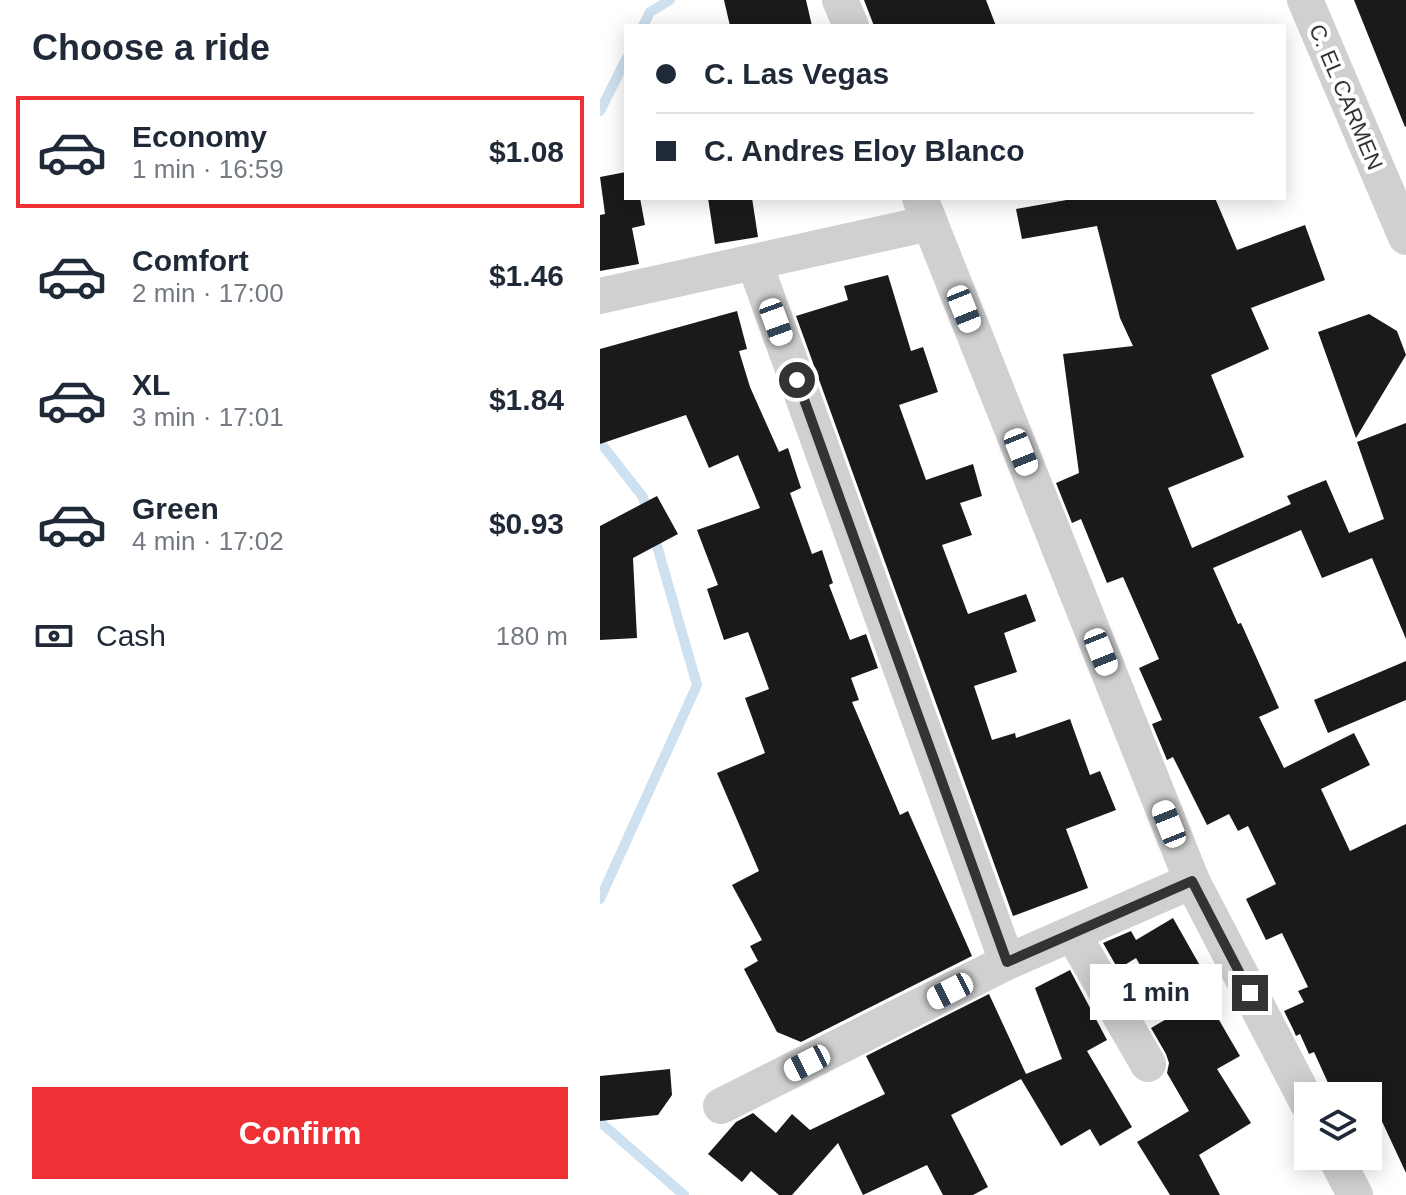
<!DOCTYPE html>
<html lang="en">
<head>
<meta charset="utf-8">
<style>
	:root { --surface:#fff; --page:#f6f6f7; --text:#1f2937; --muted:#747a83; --line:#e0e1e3; --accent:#ef3035 }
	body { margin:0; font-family:Helvetica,sans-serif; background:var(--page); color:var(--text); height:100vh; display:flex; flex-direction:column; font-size:30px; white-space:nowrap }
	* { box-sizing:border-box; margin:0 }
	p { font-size:26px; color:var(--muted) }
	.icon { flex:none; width:44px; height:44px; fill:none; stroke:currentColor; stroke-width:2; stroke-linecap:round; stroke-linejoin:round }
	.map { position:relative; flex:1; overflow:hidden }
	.drawer { display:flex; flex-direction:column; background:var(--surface); width:600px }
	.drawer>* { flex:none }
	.top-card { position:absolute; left:24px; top:24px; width:662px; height:176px; border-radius:0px; box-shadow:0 4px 20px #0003; display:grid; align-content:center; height:176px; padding:0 32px; background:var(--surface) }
	.controls { position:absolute; left:694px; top:1082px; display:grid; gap:16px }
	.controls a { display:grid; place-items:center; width:88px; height:88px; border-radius:0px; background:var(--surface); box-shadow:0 4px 20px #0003; font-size:40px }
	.end { position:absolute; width:36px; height:36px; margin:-18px; border:10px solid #333; background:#fff; box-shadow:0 0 0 4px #fff }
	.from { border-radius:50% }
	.bubble { position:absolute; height:56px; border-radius:0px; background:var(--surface); box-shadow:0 4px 20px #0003; font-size:26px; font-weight:600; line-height:56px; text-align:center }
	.car { position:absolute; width:24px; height:48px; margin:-24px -12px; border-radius:10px; box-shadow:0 0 6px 2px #0007; background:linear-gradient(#fff 24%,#345 0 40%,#fff 0 76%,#345 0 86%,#fff 0) }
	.top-card b { display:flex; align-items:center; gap:28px; height:76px; font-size:30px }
	.top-card b+b { border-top:2px solid var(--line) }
	.top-card i { width:20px; height:20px; background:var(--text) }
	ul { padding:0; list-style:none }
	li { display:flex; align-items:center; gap:24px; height:112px; margin:0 16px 12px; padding:0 16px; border:4px solid transparent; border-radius:0px }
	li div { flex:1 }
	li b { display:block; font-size:30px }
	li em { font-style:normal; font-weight:600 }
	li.current { border-color:var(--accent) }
	li>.icon { width:72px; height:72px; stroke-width:1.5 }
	h2 { padding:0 32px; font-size:36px; line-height:96px }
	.pay { display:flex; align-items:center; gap:20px; height:88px; padding:0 32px; font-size:30px }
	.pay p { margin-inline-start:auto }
	.button { display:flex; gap:16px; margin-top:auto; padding:16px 32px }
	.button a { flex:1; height:92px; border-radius:0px; background:var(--accent); color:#fff; font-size:32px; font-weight:600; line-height:92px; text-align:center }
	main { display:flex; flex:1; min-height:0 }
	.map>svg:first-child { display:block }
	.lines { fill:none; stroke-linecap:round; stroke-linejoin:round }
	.stream { stroke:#cde1f0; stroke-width:10 }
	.building { fill:#1a1a1a }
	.street { stroke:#d0d0d0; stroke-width:36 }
	.route { stroke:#333; stroke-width:10 }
	.labels { text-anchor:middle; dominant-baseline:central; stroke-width:8; stroke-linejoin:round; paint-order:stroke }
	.street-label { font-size:22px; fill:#333; stroke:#fff }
</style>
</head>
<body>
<main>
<section class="drawer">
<h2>Choose a ride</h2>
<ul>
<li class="current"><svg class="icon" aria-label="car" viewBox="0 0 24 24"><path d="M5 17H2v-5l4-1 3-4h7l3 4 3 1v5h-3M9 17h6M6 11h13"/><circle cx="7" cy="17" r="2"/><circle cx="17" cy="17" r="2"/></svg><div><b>Economy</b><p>1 min · 16:59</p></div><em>$1.08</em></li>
<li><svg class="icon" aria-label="car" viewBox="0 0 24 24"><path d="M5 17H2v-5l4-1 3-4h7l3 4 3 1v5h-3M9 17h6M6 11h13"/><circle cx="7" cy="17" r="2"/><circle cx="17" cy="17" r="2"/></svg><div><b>Comfort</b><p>2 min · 17:00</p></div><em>$1.46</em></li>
<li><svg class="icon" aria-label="car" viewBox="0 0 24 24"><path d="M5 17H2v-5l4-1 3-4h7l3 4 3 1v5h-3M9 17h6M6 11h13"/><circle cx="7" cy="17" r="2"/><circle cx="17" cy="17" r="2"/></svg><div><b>XL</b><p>3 min · 17:01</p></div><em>$1.84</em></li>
<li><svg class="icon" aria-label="car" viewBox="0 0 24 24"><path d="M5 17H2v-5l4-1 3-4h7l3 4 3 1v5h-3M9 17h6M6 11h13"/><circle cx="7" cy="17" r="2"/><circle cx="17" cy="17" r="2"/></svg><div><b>Green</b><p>4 min · 17:02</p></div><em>$0.93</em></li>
</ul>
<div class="pay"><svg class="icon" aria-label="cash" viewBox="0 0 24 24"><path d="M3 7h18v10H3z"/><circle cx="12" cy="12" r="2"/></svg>Cash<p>180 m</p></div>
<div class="button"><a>Confirm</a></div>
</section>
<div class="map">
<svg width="806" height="1195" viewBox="0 0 806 1195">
	<rect width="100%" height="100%" fill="#fff"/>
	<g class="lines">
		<g class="stream">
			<path d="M 43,26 L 50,12 L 70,0"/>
			<path d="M 0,111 L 26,59"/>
			<path d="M 0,442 L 43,497 L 47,513"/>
			<path d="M 0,899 L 97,685 L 53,532"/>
			<path d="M 0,1122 L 84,1195"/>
		</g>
	</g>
	<g class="building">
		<path d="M 124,0 L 206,0 L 212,26 L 130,26 Z"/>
		<path d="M 264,0 L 386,0 L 396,26 L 274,26 Z"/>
		<path d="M 754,0 L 806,0 L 806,126 L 805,127 Z"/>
		<path d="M 26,172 L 26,198 L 40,198 L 45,225 L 32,228 L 39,264 L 0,271 L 0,215 L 5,214 L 0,177 Z"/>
		<path d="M 108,198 L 152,198 L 158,237 L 115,244 Z"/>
		<path d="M 478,198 L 615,198 L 637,250 L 705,225 L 725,280 L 651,308 L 669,349 L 611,375 L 644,457 L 568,488 L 592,548 L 691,504 L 687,496 L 726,480 L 749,533 L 784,519 L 757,442 L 806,423 L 806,639 L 772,558 L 722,578 L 701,530 L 613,568 L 638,624 L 641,623 L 679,708 L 659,717 L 684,768 L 754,733 L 770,765 L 721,789 L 750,851 L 806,824 L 806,1173 L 779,1115 L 768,1120 L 768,1096 L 734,1096 L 714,1052 L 709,1054 L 700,1034 L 696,1036 L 693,1029 L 684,1011 L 704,1002 L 698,991 L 708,987 L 682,933 L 666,940 L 646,899 L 676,884 L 648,826 L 638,831 L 629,814 L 607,825 L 573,757 L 567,760 L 552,724 L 562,720 L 539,668 L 559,659 L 523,577 L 507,583 L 481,519 L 472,523 L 456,483 L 479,473 L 463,354 L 533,346 L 520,318 L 497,226 L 422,239 L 416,209 Z"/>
		<path d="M 288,275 L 311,351 L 323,347 L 338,392 L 299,405 L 326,480 L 373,464 L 382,496 L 360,503 L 372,535 L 342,545 L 368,614 L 426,594 L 436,621 L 404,633 L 417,672 L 374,686 L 392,740 L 415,733 L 416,738 L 470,719 L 490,775 L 500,771 L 516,810 L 466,829 L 488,888 L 413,916 L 196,316 L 248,300 L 244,286 Z"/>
		<path d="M 137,311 L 147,349 L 139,351 L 150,387 L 179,452 L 188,448 L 201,488 L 190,493 L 212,554 L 222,550 L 233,583 L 229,585 L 250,640 L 266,634 L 278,668 L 251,678 L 259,700 L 252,702 L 300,815 L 308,811 L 372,956 L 201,1042 L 177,1032 L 144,969 L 158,961 L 150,946 L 162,940 L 132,885 L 159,871 L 117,773 L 165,753 L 145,698 L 169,689 L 148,632 L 124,640 L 107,589 L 118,585 L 97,530 L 160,508 L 138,455 L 109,468 L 86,415 L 0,444 L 0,349 Z"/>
		<path d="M 769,314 L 797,331 L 806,355 L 756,438 L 718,332 Z"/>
		<path d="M 57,496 L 78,534 L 33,558 L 37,638 L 0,640 L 0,526 Z"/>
		<path d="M 806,661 L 806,700 L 728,733 L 714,700 Z"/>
		<path d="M 573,918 L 607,978 L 598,984 L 640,1056 L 617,1069 L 651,1123 L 599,1155 L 620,1195 L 570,1195 L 537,1142 L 589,1111 L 567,1073 L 569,1063 L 566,1054 L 551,1028 L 570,1017 L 536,958 L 518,969 L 503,943 L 531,931 L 536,940 Z"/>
		<path d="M 470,970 L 507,1040 L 487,1051 L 532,1127 L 500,1146 L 490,1129 L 461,1146 L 421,1079 L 351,1115 L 388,1187 L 373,1195 L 343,1195 L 327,1165 L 263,1195 L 238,1143 L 192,1195 L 179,1195 L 151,1171 L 142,1182 L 108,1154 L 136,1122 L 153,1113 L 176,1133 L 192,1114 L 210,1130 L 285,1094 L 266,1056 L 389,994 L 426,1074 L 462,1059 L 435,988 Z"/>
		<path d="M 70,1069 L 72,1095 L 58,1115 L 0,1121 L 0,1076 Z"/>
	</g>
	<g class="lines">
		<g class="street">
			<path d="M 240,0 L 251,26"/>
			<path d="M 705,0 L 806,237"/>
			<path d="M 320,198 L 592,881 L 708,1104"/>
			<path d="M 155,264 L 407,962"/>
			<path d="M 0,296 L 330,223"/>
			<path d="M 473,934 L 548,1064"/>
			<path d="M 121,1106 L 407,962 L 592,881"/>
			<path d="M 735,1156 L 755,1195"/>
		</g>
	</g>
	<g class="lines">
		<path class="route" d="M 197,380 L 407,962 L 592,881 L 650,993"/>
	</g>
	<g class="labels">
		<g class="street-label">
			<text transform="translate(746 97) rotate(67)">C. EL CARMEN</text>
		</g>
	</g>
</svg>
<div class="controls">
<a><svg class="icon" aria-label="layers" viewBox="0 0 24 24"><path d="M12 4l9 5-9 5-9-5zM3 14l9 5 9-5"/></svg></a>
</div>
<i class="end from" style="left:197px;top:380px"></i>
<i class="end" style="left:650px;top:993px"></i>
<div class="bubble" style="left:490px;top:964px;width:132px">1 min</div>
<i class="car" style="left:364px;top:309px;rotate:158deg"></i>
<i class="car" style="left:176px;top:322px;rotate:160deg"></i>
<i class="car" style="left:421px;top:452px;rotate:158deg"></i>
<i class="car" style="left:501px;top:652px;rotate:158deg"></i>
<i class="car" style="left:569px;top:824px;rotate:338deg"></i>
<i class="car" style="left:350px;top:991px;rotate:243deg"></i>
<i class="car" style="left:207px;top:1063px;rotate:243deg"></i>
<div class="top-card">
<b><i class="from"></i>C. Las Vegas</b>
<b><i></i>C. Andres Eloy Blanco</b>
</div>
</div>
</main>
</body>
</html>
